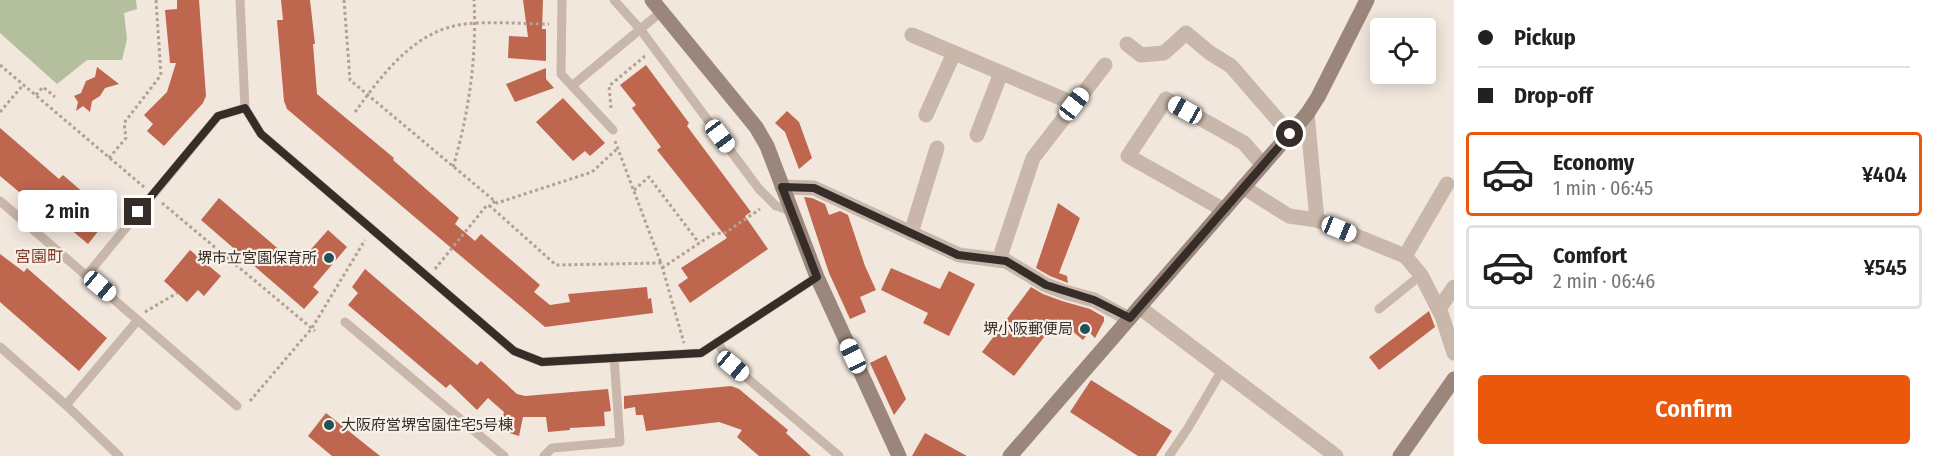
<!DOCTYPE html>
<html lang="en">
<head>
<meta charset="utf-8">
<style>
	:root { --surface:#fff; --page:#f2f2f2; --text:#202124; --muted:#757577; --line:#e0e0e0; --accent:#ea580c }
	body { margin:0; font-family:"Fira Sans Condensed","Noto Sans JP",sans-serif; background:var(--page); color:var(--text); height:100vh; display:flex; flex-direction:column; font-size:22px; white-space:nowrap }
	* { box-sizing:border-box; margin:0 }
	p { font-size:20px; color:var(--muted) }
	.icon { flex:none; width:33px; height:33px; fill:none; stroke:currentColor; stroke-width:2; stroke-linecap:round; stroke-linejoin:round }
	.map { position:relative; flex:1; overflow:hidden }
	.drawer { display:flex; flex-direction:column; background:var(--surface); width:480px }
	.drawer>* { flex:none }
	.guide { display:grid; align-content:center; height:132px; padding:0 24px; background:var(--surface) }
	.fabs { position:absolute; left:1370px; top:18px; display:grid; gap:12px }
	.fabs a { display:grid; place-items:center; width:66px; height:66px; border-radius:6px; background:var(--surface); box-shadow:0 3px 15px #0003; font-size:30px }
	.end { position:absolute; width:27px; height:27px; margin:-14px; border:8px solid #362d29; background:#fff; box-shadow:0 0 0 3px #fff }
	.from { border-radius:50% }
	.bubble { position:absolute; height:42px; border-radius:6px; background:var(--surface); box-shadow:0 3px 15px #0003; font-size:20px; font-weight:600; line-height:42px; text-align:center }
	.car { position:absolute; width:18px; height:36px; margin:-18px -9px; border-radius:8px; box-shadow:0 0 4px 2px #0007; background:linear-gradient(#fff 24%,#345 0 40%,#fff 0 76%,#345 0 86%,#fff 0) }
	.guide b { display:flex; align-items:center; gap:21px; height:57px; font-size:22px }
	.guide b+b { border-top:2px solid var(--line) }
	.guide i { width:15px; height:15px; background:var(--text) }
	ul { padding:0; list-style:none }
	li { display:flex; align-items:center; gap:18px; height:84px; margin:0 12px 9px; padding:0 12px; border:3px solid var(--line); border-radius:6px }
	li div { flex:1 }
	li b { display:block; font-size:22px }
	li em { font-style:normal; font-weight:600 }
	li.current { border-color:var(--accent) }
	li>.icon { width:54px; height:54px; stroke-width:1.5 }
	.primary-button { display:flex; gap:12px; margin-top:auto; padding:12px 24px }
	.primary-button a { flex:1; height:69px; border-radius:6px; background:var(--accent); color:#fff; font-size:24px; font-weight:600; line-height:69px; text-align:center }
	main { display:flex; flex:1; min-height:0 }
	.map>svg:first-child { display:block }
	.green { fill:#b4bf9e }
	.building { fill:#be664e }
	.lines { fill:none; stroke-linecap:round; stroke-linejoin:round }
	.path { stroke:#b4a194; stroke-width:3; stroke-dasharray:3 3; stroke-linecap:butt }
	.lane { stroke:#c8b7aa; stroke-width:9 }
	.street { stroke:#c8b7aa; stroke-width:15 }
	.secondary { stroke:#9b867b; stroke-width:15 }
	.route { stroke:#362d29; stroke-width:8 }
	.poi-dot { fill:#215254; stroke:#f8f1e9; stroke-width:2 }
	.labels { text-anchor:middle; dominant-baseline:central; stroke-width:4.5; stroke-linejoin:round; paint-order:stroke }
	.poi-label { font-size:15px; fill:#362d29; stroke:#f8f1e9; text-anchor:end }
	.neighbourhood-label { font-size:16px; fill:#7f3a28; stroke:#f8f1e9 }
</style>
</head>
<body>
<main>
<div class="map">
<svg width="1454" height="456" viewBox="0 0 1454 456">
	<rect width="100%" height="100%" fill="#f1e7dd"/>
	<path class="green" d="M 0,0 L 136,0 L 137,9 L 124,13 L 127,39 L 122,60 L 87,60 L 57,84 L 0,33 Z"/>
	<g class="building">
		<path d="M 177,0 L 199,0 L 206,96 L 203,103 L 164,146 L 147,131 L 153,124 L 144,115 L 167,92 L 176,63 L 170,63 L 165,10 L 177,9 Z"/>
		<path d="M 281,0 L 310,0 L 315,44 L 313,44 L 317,94 L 394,158 L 393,160 L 459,218 L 455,224 L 475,241 L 481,234 L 540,285 L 534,292 L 550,305 L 570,302 L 568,294 L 647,287 L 648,299 L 651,298 L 653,313 L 545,327 L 456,252 L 287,109 L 284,101 L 277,20 L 283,20 Z"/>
		<path d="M 523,0 L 543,0 L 542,29 L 546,29 L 546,61 L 508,58 L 509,36 L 528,37 Z"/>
		<path d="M 646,65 L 689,123 L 687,126 L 751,212 L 745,216 L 768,249 L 690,303 L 678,285 L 688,278 L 681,268 L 727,238 L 657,150 L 661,147 L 632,108 L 636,105 L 620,85 Z"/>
		<path d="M 97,67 L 119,84 L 105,88 L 100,96 L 92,101 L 90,112 L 83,106 L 76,111 L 78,102 L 74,96 L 81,93 L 86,81 L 95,77 Z"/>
		<path d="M 546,68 L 546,79 L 554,88 L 515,102 L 506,84 Z"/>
		<path d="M 563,98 L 605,143 L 590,156 L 585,151 L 573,161 L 536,122 Z"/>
		<path d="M 787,111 L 799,122 L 812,158 L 799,169 L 785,132 L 775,123 Z"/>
		<path d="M 0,128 L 59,179 L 63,175 L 106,212 L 96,225 L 100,229 L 88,244 L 33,198 L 30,201 L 0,176 Z"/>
		<path d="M 804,197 L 812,198 L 825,204 L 829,215 L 840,211 L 848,215 L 865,266 L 876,290 L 860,297 L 866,312 L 850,319 L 829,273 Z"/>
		<path d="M 219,198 L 297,265 L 328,230 L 347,247 L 313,287 L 319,292 L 304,309 L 201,220 Z"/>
		<path d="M 1058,203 L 1080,218 L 1059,273 L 1067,276 L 1068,283 L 1050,276 L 1036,268 Z"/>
		<path d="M 190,250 L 221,276 L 204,296 L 198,290 L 187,302 L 164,281 Z"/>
		<path d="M 0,254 L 24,272 L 27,268 L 107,338 L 79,371 L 0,302 Z"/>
		<path d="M 891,268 L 940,289 L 949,271 L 975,284 L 949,336 L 923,323 L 928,313 L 881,290 Z"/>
		<path d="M 365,269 L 477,365 L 481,361 L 517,394 L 525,396 L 608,389 L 611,411 L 604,412 L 605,426 L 570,428 L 570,430 L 548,432 L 546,417 L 523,417 L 519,436 L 500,430 L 504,412 L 488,398 L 477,410 L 450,384 L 446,388 L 348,305 L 358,293 L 352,287 Z"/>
		<path d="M 1031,287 L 1043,294 L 1062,301 L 1090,309 L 1104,317 L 1104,321 L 1095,338 L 1089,332 L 1083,340 L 1058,319 L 1014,376 L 982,352 Z"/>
		<path d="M 1429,311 L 1435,327 L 1379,370 L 1369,357 Z"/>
		<path d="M 886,355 L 906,399 L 894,415 L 870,363 Z"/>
		<path d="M 1091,380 L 1172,431 L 1156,456 L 1138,456 L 1070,412 Z"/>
		<path d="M 731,386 L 739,389 L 788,430 L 786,433 L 811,456 L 759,456 L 737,437 L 742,430 L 719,422 L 646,431 L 643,415 L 636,415 L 635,407 L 624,409 L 624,396 Z"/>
		<path d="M 326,413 L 380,456 L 332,456 L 308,436 Z"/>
		<path d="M 925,433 L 967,456 L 912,456 Z"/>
	</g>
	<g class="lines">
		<g class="path">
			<path d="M 344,0 L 350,80 L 497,203 L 592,172 L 618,148"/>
			<path d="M 0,65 L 144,187"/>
			<path d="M 36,95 L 43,87 L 55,97"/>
			<path d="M 611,108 L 609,86 L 645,56"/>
			<path d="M 0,112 L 23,85"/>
			<path d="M 355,112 C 383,74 414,30 465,24 C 492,21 521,24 549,24"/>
			<path d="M 615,141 L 661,263"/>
			<path d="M 109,158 L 126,138 L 124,123 L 161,75 L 156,0"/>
			<path d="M 453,167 C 469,113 477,56 474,0"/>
			<path d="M 634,190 L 649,177 L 699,243"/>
			<path d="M 495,201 L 490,206 L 556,265 L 661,263 L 684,343"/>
			<path d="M 162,203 L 315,331"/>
			<path d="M 662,268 L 713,234 L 725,233 L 760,209"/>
			<path d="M 435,269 L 487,205 L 490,206"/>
			<path d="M 145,312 L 177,293"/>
			<path d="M 250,401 L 312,328 L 365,240"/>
		</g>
		<g class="lane">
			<path d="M 240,0 L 245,108 L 261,134 L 514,351 L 542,362 L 701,353 L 817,277"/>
			<path d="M 562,0 L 561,74 L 613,130"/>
			<path d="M 614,0 L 640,29 L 759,189 L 776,206 L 791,211"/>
			<path d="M 573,85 L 661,12"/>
			<path d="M 0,201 L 237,406"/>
			<path d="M 87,275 L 218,116 L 245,108"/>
			<path d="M 1379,309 L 1421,275"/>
			<path d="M 345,322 L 504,456"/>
			<path d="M 717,342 L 733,366 L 839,456"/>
			<path d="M 0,347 L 66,405 L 119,456"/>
			<path d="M 66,405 L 138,320"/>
			<path d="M 544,456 L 552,448 L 620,442 L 614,357"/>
			<path d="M 1169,456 L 1188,428 L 1222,370"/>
		</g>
		<g class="street">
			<path d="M 912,35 L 1075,104"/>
			<path d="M 1127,44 L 1141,55 L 1164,53 L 1186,33 L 1210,53 L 1231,66 L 1290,134"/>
			<path d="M 1307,114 L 1317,220 L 1405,256 L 1421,275 L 1442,316 L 1454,353"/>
			<path d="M 926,115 L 954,53"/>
			<path d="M 977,135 L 1001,73"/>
			<path d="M 782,187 L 814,188 L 959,255 L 1006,261 L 1046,285 L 1065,292 L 1094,300 L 1129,319"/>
			<path d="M 1243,187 L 1289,216 L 1317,220"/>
			<path d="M 1224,210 L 1128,156 L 1166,99 L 1244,143 L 1263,165"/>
			<path d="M 911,233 L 937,148"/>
			<path d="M 1405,256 L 1447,184"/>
			<path d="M 999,260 L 1033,158 L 1105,65"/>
			<path d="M 1139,307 L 1336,456"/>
			<path d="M 1439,309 L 1454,287"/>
		</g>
		<g class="secondary">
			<path d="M 652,0 L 756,127 L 767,146 L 817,277 L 899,456"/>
			<path d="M 1010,456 L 1307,114 L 1318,97 L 1367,0"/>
			<path d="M 1400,456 L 1454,379"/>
		</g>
	</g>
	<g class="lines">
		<path class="route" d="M 138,212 L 218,116 L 245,108 L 261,134 L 514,351 L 542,362 L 701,353 L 817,277 L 782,187 L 814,188 L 958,255 L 1006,261 L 1046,285 L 1094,300 L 1130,318 L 1290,134"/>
	</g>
	<g class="poi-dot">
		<circle cx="329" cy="258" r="6"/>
		<circle cx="1085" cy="329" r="6"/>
		<circle cx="329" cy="425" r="6"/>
	</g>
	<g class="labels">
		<g class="poi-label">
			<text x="317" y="258">堺市立宮園保育所</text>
			<text x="1073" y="329">堺小阪郵便局</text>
			<text x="341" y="425" text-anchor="start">大阪府営堺宮園住宅5号棟</text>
		</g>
		<g class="neighbourhood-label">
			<text x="39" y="256">宮園町</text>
		</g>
	</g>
</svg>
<div class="fabs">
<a><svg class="icon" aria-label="locate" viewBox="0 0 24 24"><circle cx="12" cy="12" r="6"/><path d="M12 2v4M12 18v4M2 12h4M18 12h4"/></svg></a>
</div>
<i class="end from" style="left:1290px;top:134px"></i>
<i class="end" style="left:138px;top:212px"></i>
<div class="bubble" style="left:18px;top:190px;width:99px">2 min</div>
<i class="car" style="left:1074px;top:104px;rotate:38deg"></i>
<i class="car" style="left:1185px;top:110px;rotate:299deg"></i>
<i class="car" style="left:720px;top:136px;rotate:143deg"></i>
<i class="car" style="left:1339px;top:229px;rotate:112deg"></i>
<i class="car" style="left:100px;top:286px;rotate:130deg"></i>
<i class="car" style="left:853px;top:356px;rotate:335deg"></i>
<i class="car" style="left:733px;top:366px;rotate:130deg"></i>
</div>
<section class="drawer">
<div class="guide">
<b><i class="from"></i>Pickup</b>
<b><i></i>Drop-off</b>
</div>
<ul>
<li class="current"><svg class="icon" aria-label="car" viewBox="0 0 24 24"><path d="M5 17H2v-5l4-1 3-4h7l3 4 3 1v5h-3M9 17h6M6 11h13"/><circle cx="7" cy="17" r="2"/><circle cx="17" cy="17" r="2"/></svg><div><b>Economy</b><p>1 min · 06:45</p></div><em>¥404</em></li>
<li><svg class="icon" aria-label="car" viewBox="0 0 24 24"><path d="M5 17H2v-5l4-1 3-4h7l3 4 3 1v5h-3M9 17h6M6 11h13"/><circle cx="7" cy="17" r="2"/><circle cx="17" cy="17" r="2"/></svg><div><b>Comfort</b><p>2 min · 06:46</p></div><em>¥545</em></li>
</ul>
<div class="primary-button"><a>Confirm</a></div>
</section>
</main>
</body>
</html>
